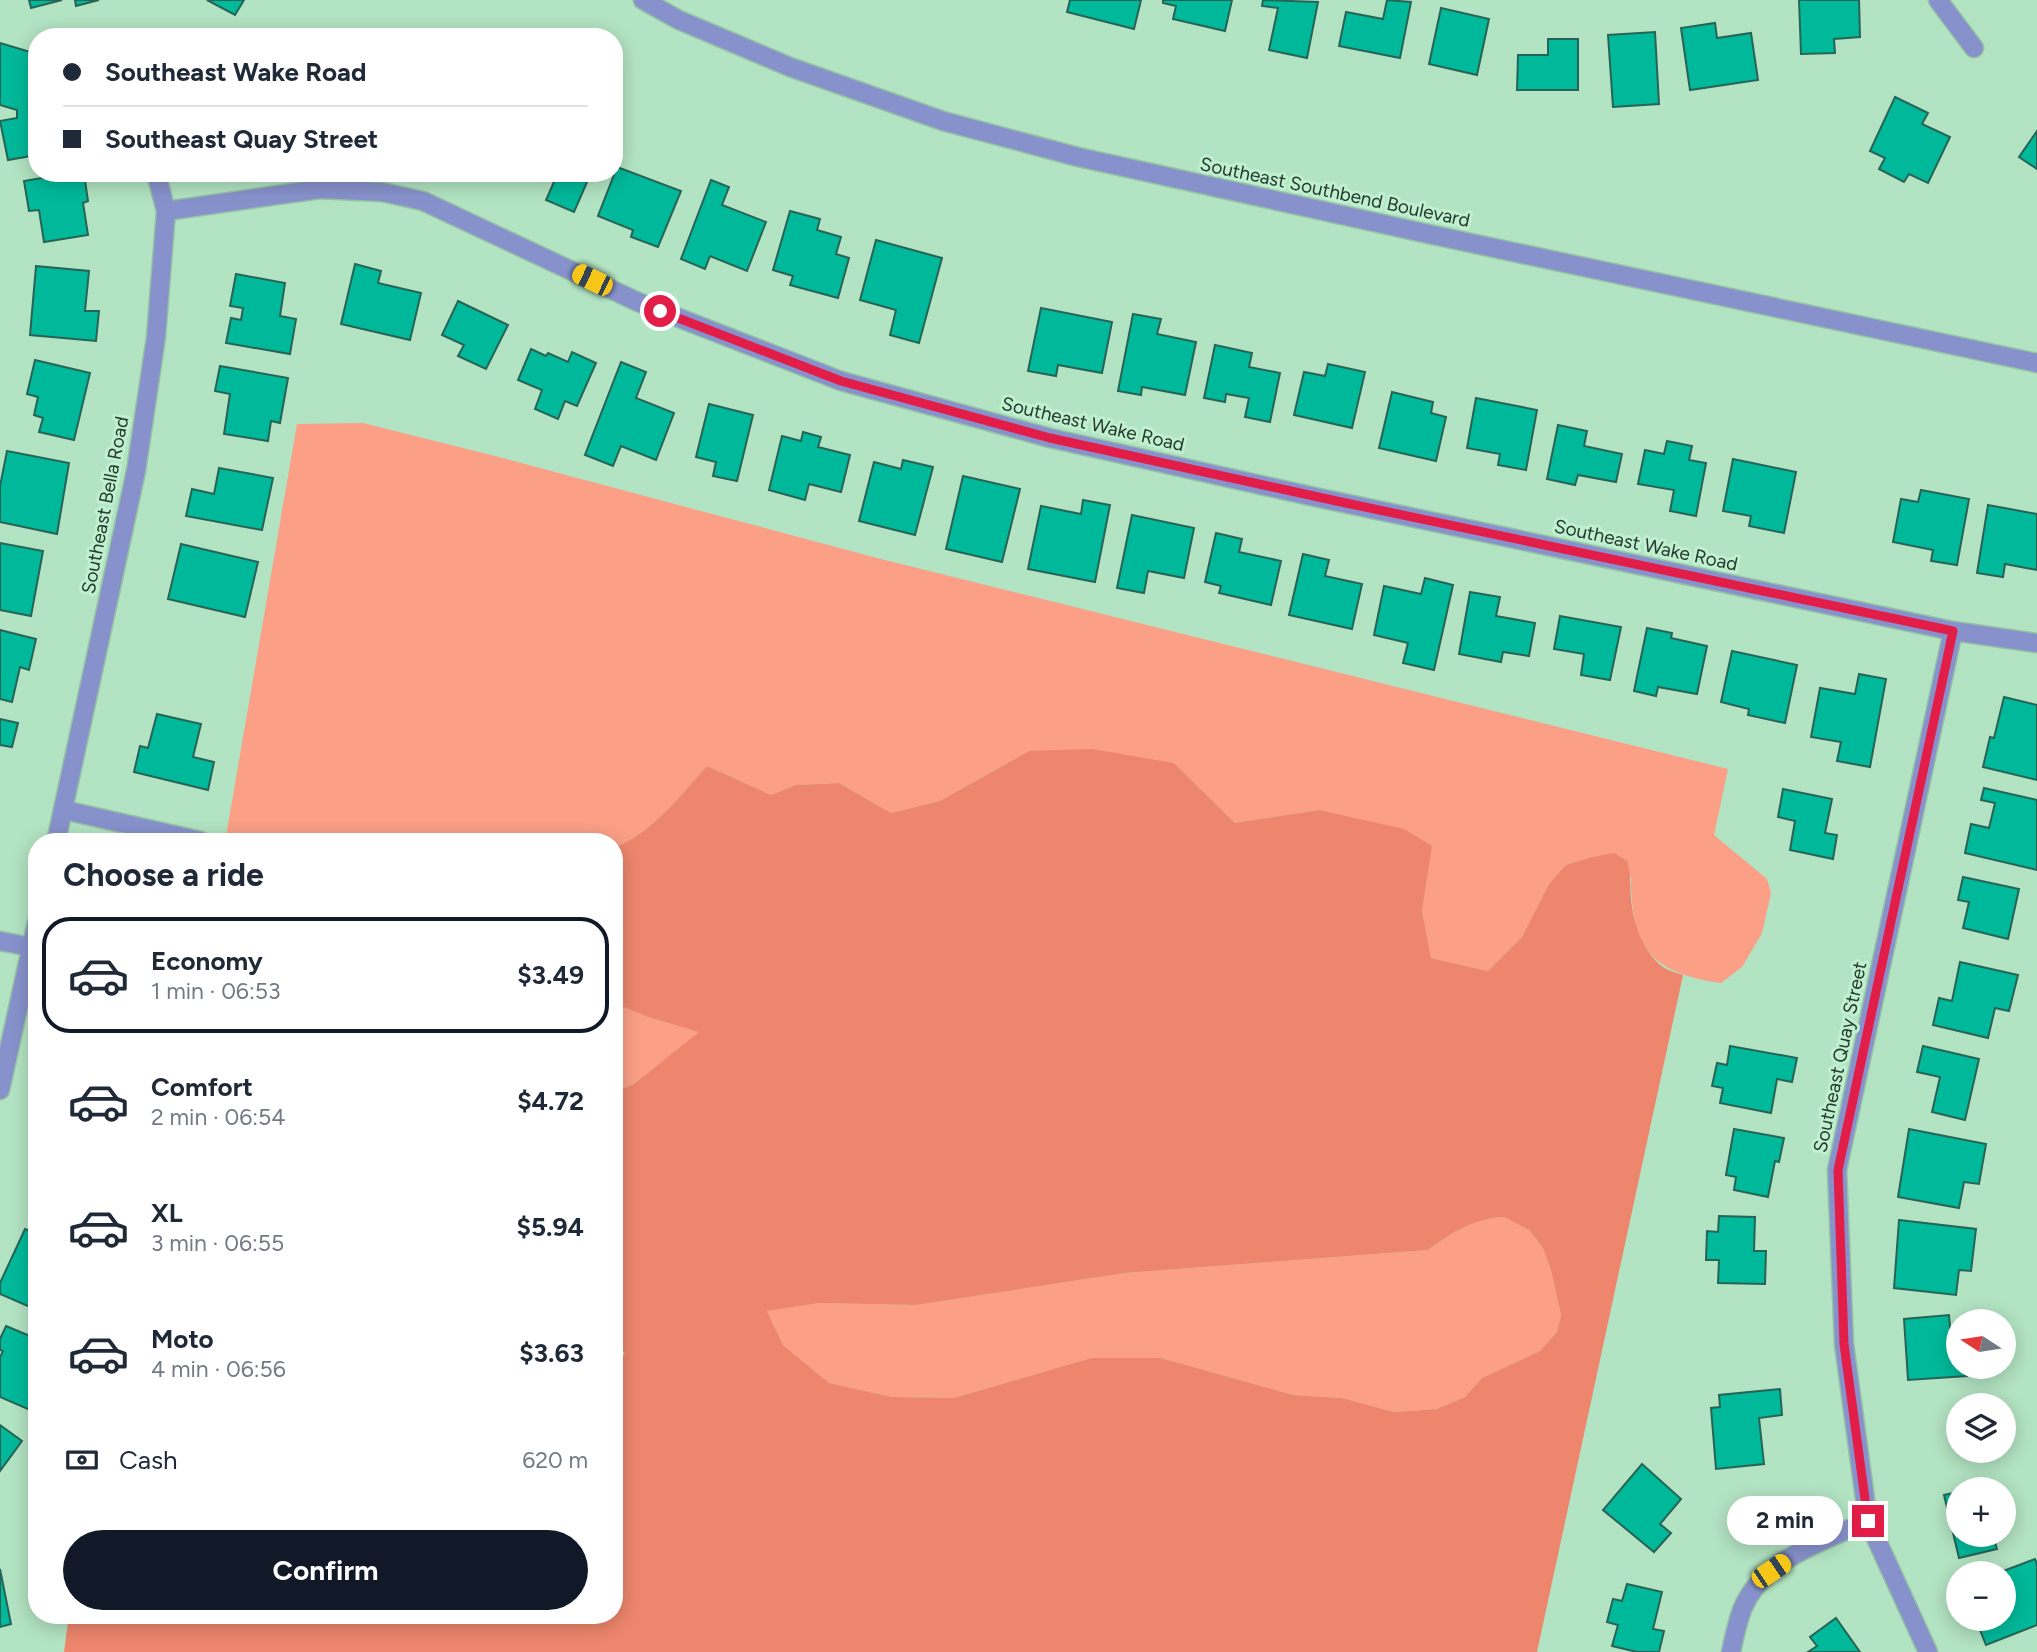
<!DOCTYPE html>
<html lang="en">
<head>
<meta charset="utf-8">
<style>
	:root { --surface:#fff; --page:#f2f2f3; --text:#1f2937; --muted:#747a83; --line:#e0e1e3; --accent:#111827 }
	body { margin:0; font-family:Figtree,sans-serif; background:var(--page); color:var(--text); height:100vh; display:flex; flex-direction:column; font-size:26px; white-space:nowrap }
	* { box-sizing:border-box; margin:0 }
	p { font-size:23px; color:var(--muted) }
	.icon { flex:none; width:38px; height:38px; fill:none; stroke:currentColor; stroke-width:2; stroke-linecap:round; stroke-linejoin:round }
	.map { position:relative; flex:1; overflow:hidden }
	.sheet { position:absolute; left:28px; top:833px; width:595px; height:791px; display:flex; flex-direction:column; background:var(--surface); border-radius:28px; box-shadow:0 4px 18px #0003 }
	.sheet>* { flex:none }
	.hud { position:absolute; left:28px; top:28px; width:595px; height:154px; border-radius:28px; box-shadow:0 4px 18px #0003; display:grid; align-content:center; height:154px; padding:0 35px; background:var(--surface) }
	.needle { width:46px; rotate:282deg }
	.tools { position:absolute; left:1946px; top:1309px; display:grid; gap:14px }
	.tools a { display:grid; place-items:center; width:70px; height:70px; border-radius:50%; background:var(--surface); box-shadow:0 4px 18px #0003; font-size:35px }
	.end { position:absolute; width:32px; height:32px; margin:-16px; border:9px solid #e11d48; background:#fff; box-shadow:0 0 0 4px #fff }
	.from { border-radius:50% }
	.bubble { position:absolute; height:49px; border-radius:24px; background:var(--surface); box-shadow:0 4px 18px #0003; font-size:23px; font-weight:700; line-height:49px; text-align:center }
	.car { position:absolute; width:21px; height:42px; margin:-21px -10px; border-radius:9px; box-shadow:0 0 5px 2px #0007; background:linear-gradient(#f5c518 24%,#345 0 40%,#f5c518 0 76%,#345 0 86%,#f5c518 0) }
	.hud b { display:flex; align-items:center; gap:24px; height:66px; font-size:26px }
	.hud b+b { border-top:2px solid var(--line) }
	.hud i { width:18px; height:18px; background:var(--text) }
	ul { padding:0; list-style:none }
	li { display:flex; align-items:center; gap:21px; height:116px; margin:0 14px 10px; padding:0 21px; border:4px solid transparent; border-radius:28px }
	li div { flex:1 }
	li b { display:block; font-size:26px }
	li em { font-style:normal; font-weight:700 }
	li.current { border-color:var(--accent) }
	li>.icon { width:63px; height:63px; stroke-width:1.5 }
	h2 { padding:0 35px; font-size:32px; line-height:84px }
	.pay { display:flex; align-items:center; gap:18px; height:77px; padding:0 35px; font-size:26px }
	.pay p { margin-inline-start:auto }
	.cta { display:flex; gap:14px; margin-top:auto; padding:14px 35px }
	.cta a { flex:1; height:80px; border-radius:42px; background:var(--accent); color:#fff; font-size:28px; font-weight:700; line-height:80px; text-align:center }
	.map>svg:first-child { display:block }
	.green { fill:#fb9f87 }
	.forest { fill:#ed866c; fill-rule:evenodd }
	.building { fill:#00b99a; stroke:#276456; stroke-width:2 }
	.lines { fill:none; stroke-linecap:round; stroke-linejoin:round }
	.minor-casing { stroke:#96c1a4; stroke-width:21 }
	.minor { stroke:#8792cc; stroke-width:18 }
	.route { stroke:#e11d48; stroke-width:9 }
	.labels { text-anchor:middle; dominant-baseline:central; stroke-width:6; stroke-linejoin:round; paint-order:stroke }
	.street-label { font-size:19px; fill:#263a2d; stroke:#bff0cf }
</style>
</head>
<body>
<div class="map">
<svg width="2037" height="1652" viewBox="0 0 2037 1652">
	<rect width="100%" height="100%" fill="#b2e3c2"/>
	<g class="green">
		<path d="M 363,423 L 491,455 L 877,558 L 1728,769 L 1714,835 L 1767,879 L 1771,893 L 1762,933 L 1742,967 L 1721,983 C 1651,973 1631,948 1631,877 L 1588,858 L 1566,865 L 1549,884 L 1522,937 L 1488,971 L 1431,958 L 1422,910 L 1431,846 L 1319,810 L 1235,823 L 1174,763 L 1029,751 L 940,801 L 891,813 L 839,783 L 796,785 L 771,795 L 707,766 C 681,795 652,833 614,848 L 614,842 L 225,842 L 297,424 Z"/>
		<path d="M 614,1003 L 648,1017 L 700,1032 L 634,1084 L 614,1092 Z"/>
		<path d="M 1504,1217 L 1529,1230 L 1543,1248 L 1551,1270 L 1561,1315 L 1557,1332 L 1540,1351 L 1482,1378 L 1465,1397 L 1437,1409 L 1394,1412 L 1342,1398 L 1293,1395 L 1161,1358 L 1091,1358 L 954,1398 L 892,1397 L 829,1383 L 783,1345 L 767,1311 L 819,1303 L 916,1305 L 1125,1273 L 1428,1250 C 1451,1233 1475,1218 1504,1217 Z"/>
	</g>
	<path class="forest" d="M 1092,749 L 1174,763 L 1235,823 L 1319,810 L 1404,829 L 1432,846 L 1422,910 L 1431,958 L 1488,971 L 1522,937 L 1549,884 L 1566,865 L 1588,858 L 1614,853 L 1627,861 C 1631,875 1630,886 1631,899 C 1633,923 1643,952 1663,967 C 1669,971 1677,973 1683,975 L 1537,1652 L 64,1652 L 69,1615 L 614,1615 L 614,1360 L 625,1354 L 614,1341 L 614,1092 L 634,1084 L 699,1032 L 648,1017 L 614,1003 L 614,848 C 652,833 681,795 707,766 L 771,795 L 796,785 L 839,783 L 891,813 L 940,801 L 1029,751 ZM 1504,1217 L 1529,1230 L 1543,1248 L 1551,1270 L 1561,1315 L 1557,1332 L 1540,1351 L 1482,1378 L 1465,1397 L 1437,1409 L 1394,1412 L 1342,1398 L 1293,1395 L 1161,1358 L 1091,1358 L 954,1398 L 892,1397 L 829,1383 L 783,1345 L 767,1311 L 819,1303 L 916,1305 L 1125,1273 L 1428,1250 C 1451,1233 1475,1218 1504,1217 Z"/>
	<g class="building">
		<path d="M 29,0 L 62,0 L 31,8 Z"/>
		<path d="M 75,0 L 99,0 L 76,6 Z"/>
		<path d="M 207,0 L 244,0 L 235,15 Z"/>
		<path d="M 1070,0 L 1141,0 L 1134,29 L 1067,12 Z"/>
		<path d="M 1163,0 L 1232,0 L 1225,31 L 1173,19 L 1176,6 L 1163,3 Z"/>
		<path d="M 1263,0 L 1318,2 L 1307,58 L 1269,50 L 1278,8 L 1262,6 Z"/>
		<path d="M 1387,0 L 1411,2 L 1400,58 L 1339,46 L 1346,12 L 1383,19 Z"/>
		<path d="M 1799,0 L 1859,0 L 1860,37 L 1834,39 L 1835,53 L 1801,54 Z"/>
		<path d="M 1441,8 L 1489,19 L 1477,75 L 1429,64 Z"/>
		<path d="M 1715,23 L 1717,38 L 1751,33 L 1758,80 L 1690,90 L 1681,28 Z"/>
		<path d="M 353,30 L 380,37 L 352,37 Z"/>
		<path d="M 1655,32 L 1659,104 L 1613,107 L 1608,35 Z"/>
		<path d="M 1548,39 L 1578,39 L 1578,90 L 1517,90 L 1518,55 L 1548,55 Z"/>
		<path d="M 0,43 L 37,54 L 37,97 L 33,112 L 37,128 L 37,155 L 8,160 L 0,121 L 17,118 L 17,110 L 0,105 Z"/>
		<path d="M 1895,97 L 1928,113 L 1922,124 L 1950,137 L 1928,183 L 1909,174 L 1904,182 L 1879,169 L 1885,158 L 1870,151 Z"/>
		<path d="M 2037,131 L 2037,169 L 2019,157 Z"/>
		<path d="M 617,167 L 681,191 L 658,247 L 631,237 L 633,230 L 598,216 Z"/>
		<path d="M 70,173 L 84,173 L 88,201 L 83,203 L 88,235 L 44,242 L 39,210 L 29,211 L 24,181 Z"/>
		<path d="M 534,173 L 591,173 L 574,212 L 546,200 L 554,182 Z"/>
		<path d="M 711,180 L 729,187 L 722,205 L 766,222 L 747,271 L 710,256 L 705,269 L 681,259 Z"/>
		<path d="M 790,211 L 820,219 L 817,230 L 841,237 L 836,254 L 849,258 L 838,298 L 790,285 L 793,276 L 773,270 Z"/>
		<path d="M 876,240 L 942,258 L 919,343 L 890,335 L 896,310 L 860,300 Z"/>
		<path d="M 355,264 L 381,271 L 378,283 L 421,293 L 410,340 L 341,324 Z"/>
		<path d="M 36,266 L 89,271 L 85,311 L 99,311 L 96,341 L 30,335 Z"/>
		<path d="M 236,274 L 285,283 L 280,316 L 296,319 L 290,354 L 226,343 L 231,318 L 241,320 L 243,308 L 230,306 Z"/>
		<path d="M 458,301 L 508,325 L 486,369 L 458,356 L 464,345 L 442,335 Z"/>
		<path d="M 1041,308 L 1112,322 L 1102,373 L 1058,365 L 1056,376 L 1028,371 Z"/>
		<path d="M 1133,314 L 1161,319 L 1157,334 L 1196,342 L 1185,395 L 1142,387 L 1141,395 L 1118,391 Z"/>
		<path d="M 1215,345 L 1252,353 L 1249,367 L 1280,373 L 1270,422 L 1245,417 L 1249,398 L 1226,394 L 1225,402 L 1204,398 Z"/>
		<path d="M 531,349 L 546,356 L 548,353 L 568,362 L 572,352 L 596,363 L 577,406 L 565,401 L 558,419 L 535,409 L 542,390 L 518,380 Z"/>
		<path d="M 35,360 L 90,373 L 74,440 L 39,432 L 43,418 L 34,415 L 38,397 L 27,394 Z"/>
		<path d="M 621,362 L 646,372 L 636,398 L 674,413 L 656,460 L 621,446 L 613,466 L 585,455 Z"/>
		<path d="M 1328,364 L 1365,372 L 1352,428 L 1294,415 L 1304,372 L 1325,376 Z"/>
		<path d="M 220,366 L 288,378 L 280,423 L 271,421 L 268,441 L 224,434 L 230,394 L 215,391 Z"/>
		<path d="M 1392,392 L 1433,402 L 1431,413 L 1446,417 L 1436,461 L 1379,448 Z"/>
		<path d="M 1476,398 L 1537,410 L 1526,470 L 1498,465 L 1500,454 L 1467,448 Z"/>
		<path d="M 709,404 L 753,415 L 737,481 L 713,476 L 716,462 L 696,457 Z"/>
		<path d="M 1558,425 L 1587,431 L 1584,446 L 1622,454 L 1616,482 L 1578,475 L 1575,485 L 1547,479 Z"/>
		<path d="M 803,432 L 821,437 L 818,447 L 850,455 L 841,492 L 809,484 L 805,500 L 769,490 L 782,436 L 801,441 Z"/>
		<path d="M 1667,441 L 1692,446 L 1689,460 L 1706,463 L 1696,516 L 1670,511 L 1674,490 L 1638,484 L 1645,450 L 1664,454 Z"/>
		<path d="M 7,451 L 69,463 L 57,534 L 0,522 L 0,486 Z"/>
		<path d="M 1733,459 L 1796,472 L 1784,533 L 1749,526 L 1751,516 L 1723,511 Z"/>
		<path d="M 903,460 L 933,467 L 915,535 L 859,521 L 874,462 L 901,469 Z"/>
		<path d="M 219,468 L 273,478 L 262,530 L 186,516 L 192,489 L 214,494 Z"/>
		<path d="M 963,476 L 1020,489 L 1002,562 L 946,549 Z"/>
		<path d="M 1921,490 L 1969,499 L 1957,565 L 1931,561 L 1933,550 L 1893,542 L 1901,499 L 1918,502 Z"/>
		<path d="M 1083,500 L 1110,505 L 1095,582 L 1028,569 L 1041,506 L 1081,514 Z"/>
		<path d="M 1988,505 L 2037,514 L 2037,570 L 2005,564 L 2003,577 L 1977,573 Z"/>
		<path d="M 1132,515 L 1194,528 L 1184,578 L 1148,571 L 1144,593 L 1117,588 Z"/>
		<path d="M 1216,533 L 1242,539 L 1239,552 L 1281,561 L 1271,605 L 1219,593 L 1221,586 L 1205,582 Z"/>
		<path d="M 0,543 L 43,551 L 31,616 L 0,610 Z"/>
		<path d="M 181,544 L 258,562 L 245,617 L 168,599 Z"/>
		<path d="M 1303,554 L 1329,560 L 1325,576 L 1362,584 L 1352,629 L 1289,615 Z"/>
		<path d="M 1425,578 L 1453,585 L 1434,670 L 1403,663 L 1408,643 L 1374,635 L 1384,586 L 1421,594 Z"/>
		<path d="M 1470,592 L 1500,597 L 1496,616 L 1535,623 L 1529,656 L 1503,652 L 1501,662 L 1459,654 Z"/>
		<path d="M 1560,616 L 1621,627 L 1610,680 L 1581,675 L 1584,654 L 1554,649 Z"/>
		<path d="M 1647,628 L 1672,633 L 1671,638 L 1707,646 L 1697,694 L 1658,687 L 1656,696 L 1634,691 Z"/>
		<path d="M 0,630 L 36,639 L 29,670 L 20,667 L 12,702 L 0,699 Z"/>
		<path d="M 1732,651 L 1797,665 L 1785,723 L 1748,715 L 1749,709 L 1721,702 Z"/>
		<path d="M 1859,674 L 1886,679 L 1870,767 L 1837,761 L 1841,742 L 1811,737 L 1820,688 L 1855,694 Z"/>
		<path d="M 2004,697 L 2037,705 L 2037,780 L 1983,767 L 1990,737 L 1994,738 Z"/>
		<path d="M 157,714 L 201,724 L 193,757 L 214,762 L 208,790 L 134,772 L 140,746 L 148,748 Z"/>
		<path d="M 0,719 L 18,723 L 12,747 L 0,745 Z"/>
		<path d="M 1984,788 L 2037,800 L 2037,870 L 1965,853 L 1971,824 L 1989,828 L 1995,803 L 1981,800 Z"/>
		<path d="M 1783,789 L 1832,799 L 1825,833 L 1837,835 L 1833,859 L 1790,850 L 1795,821 L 1778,817 Z"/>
		<path d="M 1963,877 L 2019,889 L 2008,939 L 1963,928 L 1969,902 L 1958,900 Z"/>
		<path d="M 1960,962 L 2018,975 L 2009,1011 L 1995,1008 L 1988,1038 L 1933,1025 L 1939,998 L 1952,1001 Z"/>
		<path d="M 1730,1046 L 1797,1058 L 1792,1082 L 1777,1079 L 1771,1113 L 1720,1103 L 1723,1088 L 1712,1086 L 1717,1063 L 1727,1065 Z"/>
		<path d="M 1923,1046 L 1979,1059 L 1965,1120 L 1932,1112 L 1940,1077 L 1917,1072 Z"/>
		<path d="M 1734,1129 L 1784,1138 L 1779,1162 L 1775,1161 L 1768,1197 L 1734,1190 L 1736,1177 L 1726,1175 Z"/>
		<path d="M 1909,1129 L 1986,1144 L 1979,1184 L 1964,1182 L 1959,1208 L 1898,1197 Z"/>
		<path d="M 1719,1216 L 1755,1217 L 1754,1251 L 1766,1251 L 1765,1284 L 1718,1283 L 1719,1260 L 1706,1260 L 1707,1231 L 1718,1232 Z"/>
		<path d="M 1899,1220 L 1976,1229 L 1971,1271 L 1959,1270 L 1956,1295 L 1894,1288 Z"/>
		<path d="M 25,1229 L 37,1234 L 37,1310 L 0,1294 L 0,1283 Z"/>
		<path d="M 1949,1315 L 1951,1338 L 1958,1338 L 1958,1367 L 1967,1367 L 1967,1376 L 1908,1380 L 1904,1319 Z"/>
		<path d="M 6,1326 L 37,1339 L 37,1413 L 0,1397 L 0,1357 L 3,1351 L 0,1350 L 0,1339 Z"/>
		<path d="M 1780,1389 L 1782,1415 L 1759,1418 L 1764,1464 L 1716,1469 L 1711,1408 L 1720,1407 L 1719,1395 Z"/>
		<path d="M 0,1425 L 22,1441 L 0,1471 Z"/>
		<path d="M 1642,1464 L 1681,1499 L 1660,1524 L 1671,1533 L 1654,1552 L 1603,1510 Z"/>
		<path d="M 1958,1492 L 1958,1535 L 1993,1535 L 1997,1549 L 1959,1558 L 1944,1495 Z"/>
		<path d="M 2035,1559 L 2037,1564 L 2037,1625 L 1986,1645 L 1976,1620 L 2004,1619 L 2004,1573 L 1998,1573 Z"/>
		<path d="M 0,1569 L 11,1624 L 0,1627 Z"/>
		<path d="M 1627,1584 L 1662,1592 L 1653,1629 L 1664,1631 L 1659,1652 L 1637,1652 L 1612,1646 L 1618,1625 L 1607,1622 L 1613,1599 L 1622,1601 Z"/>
		<path d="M 1836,1618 L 1860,1652 L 1808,1652 L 1817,1646 L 1810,1637 Z"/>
	</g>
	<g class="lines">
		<g class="minor-casing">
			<g id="minor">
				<path d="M 643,0 L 679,20 L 790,67 L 943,121 L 1078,157 L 1433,235 L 2037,363"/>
				<path d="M 1938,0 L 1974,48"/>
				<path d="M 166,211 L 320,189 L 382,192 L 423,201 L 638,302 L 841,381 L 1050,438 L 1315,497 L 1953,631 L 2037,643"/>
				<path d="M 64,810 L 201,841"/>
				<path d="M 56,842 L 136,471 L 156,337 L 166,211 L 156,173"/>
				<path d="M 0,941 L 31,947"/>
				<path d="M 0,1090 L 37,922"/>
				<path d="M 1731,1652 C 1734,1638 1737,1623 1742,1610 C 1762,1559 1824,1541 1868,1521"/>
				<path d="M 1928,1652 L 1868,1521 L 1844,1344 L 1837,1170 L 1953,631"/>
			</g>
		</g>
		<use href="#minor" class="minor"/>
	</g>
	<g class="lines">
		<path class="route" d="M 660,311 L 841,381 L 1050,438 L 1341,502 L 1953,631 L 1838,1170 L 1844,1344 L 1868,1521"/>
	</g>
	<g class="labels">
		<g class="street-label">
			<text transform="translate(1335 192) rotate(12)">Southeast Southbend Boulevard</text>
			<text transform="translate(1093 424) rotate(13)">Southeast Wake Road</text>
			<text transform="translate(105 505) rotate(-79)">Southeast Bella Road</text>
			<text transform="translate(1646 545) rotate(12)">Southeast Wake Road</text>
			<text transform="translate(1840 1057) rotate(-78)">Southeast Quay Street</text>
		</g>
	</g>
</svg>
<div class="tools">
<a><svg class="needle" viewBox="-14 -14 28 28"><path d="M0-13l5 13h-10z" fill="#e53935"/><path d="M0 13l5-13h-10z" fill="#747a83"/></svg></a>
<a><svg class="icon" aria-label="layers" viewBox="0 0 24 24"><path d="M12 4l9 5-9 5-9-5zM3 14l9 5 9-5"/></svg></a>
<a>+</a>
<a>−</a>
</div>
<i class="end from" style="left:660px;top:311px"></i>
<i class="end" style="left:1868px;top:1521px"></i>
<div class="bubble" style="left:1727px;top:1496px;width:116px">2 min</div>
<i class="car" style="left:592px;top:280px;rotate:296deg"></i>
<i class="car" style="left:1771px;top:1571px;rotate:56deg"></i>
<div class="hud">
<b><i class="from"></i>Southeast Wake Road</b>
<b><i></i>Southeast Quay Street</b>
</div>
<section class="sheet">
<h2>Choose a ride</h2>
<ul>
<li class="current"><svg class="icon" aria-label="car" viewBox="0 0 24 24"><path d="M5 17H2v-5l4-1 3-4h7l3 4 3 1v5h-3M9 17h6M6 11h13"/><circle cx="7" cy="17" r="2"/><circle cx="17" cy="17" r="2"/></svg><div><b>Economy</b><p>1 min · 06:53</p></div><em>$3.49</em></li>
<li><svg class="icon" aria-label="car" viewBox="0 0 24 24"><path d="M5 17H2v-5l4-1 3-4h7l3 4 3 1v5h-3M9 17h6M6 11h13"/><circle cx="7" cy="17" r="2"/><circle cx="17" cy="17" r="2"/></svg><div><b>Comfort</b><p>2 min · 06:54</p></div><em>$4.72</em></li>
<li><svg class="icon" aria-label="car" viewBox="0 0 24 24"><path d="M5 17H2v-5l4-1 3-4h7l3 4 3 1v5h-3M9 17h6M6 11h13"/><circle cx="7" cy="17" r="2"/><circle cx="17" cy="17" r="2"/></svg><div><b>XL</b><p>3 min · 06:55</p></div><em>$5.94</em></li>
<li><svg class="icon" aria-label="car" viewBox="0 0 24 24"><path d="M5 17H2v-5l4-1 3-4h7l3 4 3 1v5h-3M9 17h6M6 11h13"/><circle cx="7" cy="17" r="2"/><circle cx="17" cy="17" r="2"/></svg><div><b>Moto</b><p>4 min · 06:56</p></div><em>$3.63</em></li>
</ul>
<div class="pay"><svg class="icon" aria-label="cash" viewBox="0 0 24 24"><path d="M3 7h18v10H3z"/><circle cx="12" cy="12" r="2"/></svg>Cash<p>620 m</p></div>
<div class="cta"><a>Confirm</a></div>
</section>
</div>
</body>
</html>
